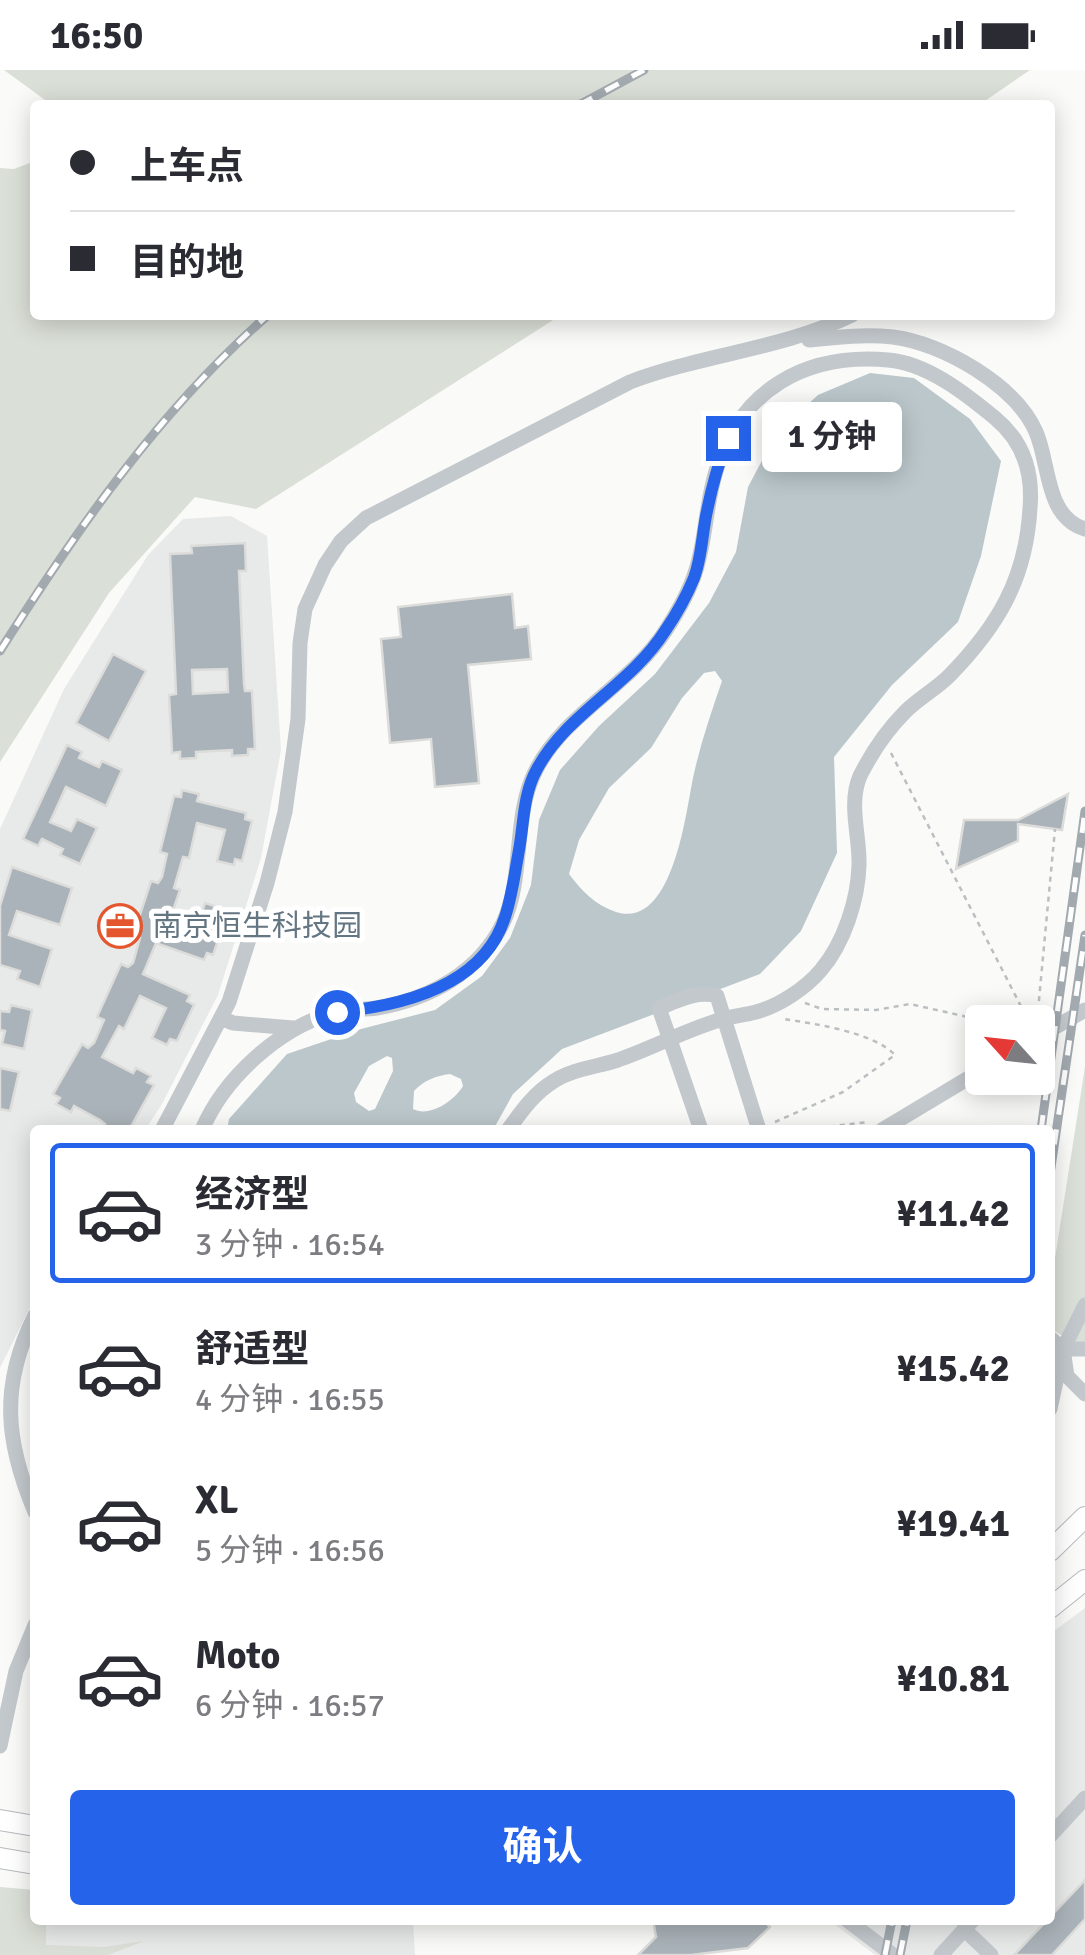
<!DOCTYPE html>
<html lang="zh">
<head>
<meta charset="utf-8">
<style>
	:root { --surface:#fff; --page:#f7f7f7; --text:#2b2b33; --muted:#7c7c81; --line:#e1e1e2; --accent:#2563eb }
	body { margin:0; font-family:Signika,"Noto Sans SC",sans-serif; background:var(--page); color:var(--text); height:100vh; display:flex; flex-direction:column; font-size:38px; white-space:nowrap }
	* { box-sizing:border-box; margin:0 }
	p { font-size:32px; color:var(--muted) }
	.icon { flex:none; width:55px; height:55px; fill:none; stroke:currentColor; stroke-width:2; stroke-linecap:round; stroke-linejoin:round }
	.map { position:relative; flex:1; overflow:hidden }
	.panel { position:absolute; left:30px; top:1055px; width:1025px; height:800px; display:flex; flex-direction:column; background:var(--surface); border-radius:10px; box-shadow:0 5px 25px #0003 }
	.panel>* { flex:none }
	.hud { position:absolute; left:30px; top:30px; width:1025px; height:220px; border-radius:10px; box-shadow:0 5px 25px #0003; display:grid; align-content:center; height:220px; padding:0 40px; background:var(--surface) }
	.needle { width:65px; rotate:297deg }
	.fabs { position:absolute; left:965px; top:935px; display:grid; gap:20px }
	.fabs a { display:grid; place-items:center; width:90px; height:90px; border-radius:10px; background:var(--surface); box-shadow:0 5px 25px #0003; font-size:50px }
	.end { position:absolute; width:45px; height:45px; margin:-22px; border:12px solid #2563eb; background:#fff; box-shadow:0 0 0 5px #fff }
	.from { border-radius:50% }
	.bubble { position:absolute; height:70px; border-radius:10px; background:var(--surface); box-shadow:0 5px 25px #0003; font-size:32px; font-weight:700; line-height:70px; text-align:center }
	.hud b { display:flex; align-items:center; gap:35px; height:95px; font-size:38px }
	.hud b+b { border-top:2px solid var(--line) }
	.hud i { width:25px; height:25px; background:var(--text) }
	ul { padding:18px 0 0; list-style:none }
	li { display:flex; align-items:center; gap:30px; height:140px; margin:0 20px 15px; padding:0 20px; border:5px solid transparent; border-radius:10px }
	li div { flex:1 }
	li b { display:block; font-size:38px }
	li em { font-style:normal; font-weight:700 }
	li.current { border-color:var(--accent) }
	li>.icon { width:90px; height:90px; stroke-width:1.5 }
	.action { display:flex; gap:20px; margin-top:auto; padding:20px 40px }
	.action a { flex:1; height:115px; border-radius:10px; background:var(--accent); color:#fff; font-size:40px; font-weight:700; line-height:115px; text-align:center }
	.status { display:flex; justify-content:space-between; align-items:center; height:70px; padding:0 50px; background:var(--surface); direction:ltr }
	.status svg { height:28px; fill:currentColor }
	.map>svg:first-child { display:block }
	.built { fill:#e8e9e9 }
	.green { fill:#dadfd7 }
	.water { fill:#bbc7cb; fill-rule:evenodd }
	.building { fill:#aab3b9; stroke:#dcdcda; stroke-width:2.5; fill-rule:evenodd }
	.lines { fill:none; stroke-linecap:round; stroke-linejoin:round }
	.major-casing { stroke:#b5babe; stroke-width:22 }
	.path { stroke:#bbbfc2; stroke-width:2.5; stroke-dasharray:5 5; stroke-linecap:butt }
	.minor { stroke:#c3c8cc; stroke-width:15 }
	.major { stroke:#fff; stroke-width:20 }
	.rail-casing { stroke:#a2aab0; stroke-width:9 }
	.rail { stroke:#fff; stroke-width:5; stroke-dasharray:15; stroke-linecap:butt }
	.route { stroke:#2563eb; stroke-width:12 }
	.labels { text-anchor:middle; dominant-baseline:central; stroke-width:10; stroke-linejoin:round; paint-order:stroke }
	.poi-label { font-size:30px; fill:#657683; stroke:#fff; text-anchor:start }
</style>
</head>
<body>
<div class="status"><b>16:50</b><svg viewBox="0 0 49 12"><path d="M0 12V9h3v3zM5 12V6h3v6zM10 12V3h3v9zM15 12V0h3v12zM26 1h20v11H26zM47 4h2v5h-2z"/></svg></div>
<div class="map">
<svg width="1085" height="1885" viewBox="0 0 1085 1885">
	<rect width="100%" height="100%" fill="#fafaf8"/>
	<g class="built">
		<path d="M 231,446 L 267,466 L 281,680 L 261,788 L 218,925 L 162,1034 L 145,1060 L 35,1060 L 35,1227 L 0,1298 L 0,759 L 64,619 L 148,485 L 183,449 Z"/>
		<path d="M 1085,1538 L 1085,1885 L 875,1885 L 829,1850 L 1050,1850 L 1050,1564 Z"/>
		<path d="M 31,1829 L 35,1850 L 413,1850 L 415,1885 L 37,1885 Z"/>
	</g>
	<g class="green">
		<path d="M 4,0 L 1030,0 L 979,35 L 52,35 Z"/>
		<path d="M 35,91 L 35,245 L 561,245 L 256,439 L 195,427 L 109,523 L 0,692 L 0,98 L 14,99 Z"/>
		<path d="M 1085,997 L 1085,1280 L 1050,1258 L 1050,1220 Z"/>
		<path d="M 0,1817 L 35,1820 L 35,1850 L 46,1850 L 46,1875 L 104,1877 L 144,1871 L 108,1885 L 0,1885 Z"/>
	</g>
	<path class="water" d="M 870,303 L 914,308 L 970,349 L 1001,391 L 981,486 L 958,552 L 892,615 L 834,687 L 837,783 L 801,861 L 760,904 L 562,979 L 513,1024 L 493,1060 L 227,1060 L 229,1049 L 287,984 L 361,959 L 435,940 L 482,906 L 510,868 L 531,815 L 539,750 L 560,700 L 599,656 L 655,604 L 709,533 L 736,482 L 748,417 L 777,362 L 818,325 ZM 715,601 L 722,611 C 711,643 700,675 693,708 C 686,742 673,860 616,842 C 595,835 582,821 569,804 L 579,770 L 609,718 L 651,678 L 682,628 L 704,603 ZM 387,986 L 392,988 L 393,1001 L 375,1039 L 369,1041 L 356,1032 L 354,1023 L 369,996 ZM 450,1004 L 461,1009 L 463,1016 C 455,1030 430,1048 413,1039 L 414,1021 C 424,1010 436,1006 450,1004 Z"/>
	<g class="building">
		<path d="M 245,473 L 246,501 L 239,501 L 244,614 L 245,621 L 252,621 L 255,679 L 248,679 L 248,685 L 232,686 L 232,680 L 196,682 L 196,688 L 180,689 L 180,682 L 172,683 L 171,662 L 169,625 L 176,624 L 170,484 L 192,483 L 191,476 ZM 227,599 L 228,622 L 193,624 L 192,600 Z"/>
		<path d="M 512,524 L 515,558 L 528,556 L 531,589 L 468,595 L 479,713 L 435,717 L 431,669 L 390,673 L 381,569 L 401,567 L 398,537 Z"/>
		<path d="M 113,584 L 146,601 L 109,671 L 76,653 Z"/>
		<path d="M 67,675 L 82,682 L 79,688 L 99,697 L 102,691 L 122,700 L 106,736 L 66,717 L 50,752 L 71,761 L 77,749 L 97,758 L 80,794 L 60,785 L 63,779 L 42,769 L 38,776 L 23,769 Z"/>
		<path d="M 182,720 L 199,724 L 197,731 L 246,743 L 245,749 L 252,751 L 242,791 L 235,789 L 234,795 L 217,791 L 225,760 L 197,753 L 189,788 L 183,787 L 174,818 L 180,820 L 168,855 L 195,864 L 205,833 L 221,838 L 220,844 L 226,847 L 213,885 L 207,883 L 204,890 L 156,873 L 143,904 L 190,925 L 187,931 L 194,935 L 177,971 L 170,969 L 167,975 L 152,968 L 166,938 L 140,926 L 124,959 L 119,956 L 102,987 L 133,1003 L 136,998 L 151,1006 L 147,1012 L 154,1015 L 129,1060 L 102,1060 L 105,1054 L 100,1050 L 74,1036 L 71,1042 L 56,1034 L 60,1028 L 53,1024 L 82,974 L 88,978 L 94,973 L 104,950 L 97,947 L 121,894 L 128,897 L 133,893 L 140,868 L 133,866 L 151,811 L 158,813 L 162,807 L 167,784 L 160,782 L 174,726 L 181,727 Z"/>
		<path d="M 1068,724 L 1062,760 L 1018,754 L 1018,771 L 956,799 L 964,750 L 1018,750 Z"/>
		<path d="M 12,797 L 72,818 L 60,855 L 17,841 L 9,865 L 52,879 L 40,917 L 17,909 L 20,901 L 0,895 L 0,836 Z"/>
		<path d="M 11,935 L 32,940 L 24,979 L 2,974 L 5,961 L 0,960 L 0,941 L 9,942 Z"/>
		<path d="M 0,998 L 19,1002 L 10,1041 L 0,1039 Z"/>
		<path d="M 1085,1810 L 1085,1849 L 1052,1885 L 1014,1885 Z"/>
		<path d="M 653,1850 L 763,1850 L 770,1857 L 748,1878 L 691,1885 L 638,1885 L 656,1867 Z"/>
	</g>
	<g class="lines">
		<g class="major-casing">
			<g id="major">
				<path d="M 1050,1481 L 1085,1447"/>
				<path d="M 1050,1538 L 1085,1510"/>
				<path d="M 0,1750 L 35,1756"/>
				<path d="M 0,1788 L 35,1794"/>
			</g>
		</g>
		<g class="path">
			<path d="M 891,683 L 1029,952"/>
			<path d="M 805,933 L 822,939 L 876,940 L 910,934 L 990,952"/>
			<path d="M 1037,951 L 1055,759"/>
			<path d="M 775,1052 L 843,1022 L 895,985 C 873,962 815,954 784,949"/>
			<path d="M 775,1059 L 794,1060"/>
			<path d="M 800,1060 L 868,1052"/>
		</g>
		<g class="minor">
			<path d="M 809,270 C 838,267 865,264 893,267 C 942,273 1016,315 1036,362 C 1050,394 1045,447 1085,459"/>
			<path d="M 221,948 L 233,953 L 293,958"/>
			<path d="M 1038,967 L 1085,940"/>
			<path d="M 162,1060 L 229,932 L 267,813 L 285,742 L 298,649 L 300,573 L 305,539 L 325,495 L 341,471 L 366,448 L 630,312 C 704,284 780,280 852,245"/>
			<path d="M 202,1060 C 224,1008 278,959 332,943 C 347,939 362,940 377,938 C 429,929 479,903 503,853 C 525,806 512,746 536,700 C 564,644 631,615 666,560 C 677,543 690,520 696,500 C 706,468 706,433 716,401 C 740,319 806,283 888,290 C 927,293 966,324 995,348 C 1023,371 1033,403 1030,438 C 1026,509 998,556 949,606 C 936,619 919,628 905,642 C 888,659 871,684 860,706 C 848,734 860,766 859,795 C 858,830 844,873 821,900 C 806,918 779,936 756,942 C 745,945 733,946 723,949 C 687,959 653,978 618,990 C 596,997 573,999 554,1011 C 534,1023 521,1042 508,1060"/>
			<path d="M 701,1060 L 659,938 C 677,931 697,920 717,926 L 759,1060"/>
			<path d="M 882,1060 L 982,1000"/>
			<path d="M 1085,1235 L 1063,1279 L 1067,1306 L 1085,1324"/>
			<path d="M 35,1245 C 0,1315 5,1371 35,1442"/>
			<path d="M 1050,1268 L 1063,1279 L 1050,1339"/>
			<path d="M 1063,1279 L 1085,1279"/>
			<path d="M 0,1676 L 16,1601 L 35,1555"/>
			<path d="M 1050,1766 L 1085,1728"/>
			<path d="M 847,1850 L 893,1885"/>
			<path d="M 964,1859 L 991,1885"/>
			<path d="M 941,1885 L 973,1850"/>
		</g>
		<use href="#major" class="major"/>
		<g class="rail-casing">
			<g id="rail">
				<path d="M 579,35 L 644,0"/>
				<path d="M 0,581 C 77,459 159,341 268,245"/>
				<path d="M 1041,1060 L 1085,741"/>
				<path d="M 1050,1104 L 1085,865"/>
				<path d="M 885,1885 L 892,1850"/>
				<path d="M 900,1885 L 907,1850"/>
			</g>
		</g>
		<use href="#rail" class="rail"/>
	</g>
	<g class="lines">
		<path class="route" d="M 337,942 C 401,936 483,917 505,847 C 512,826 515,802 519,780 C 524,753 523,724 537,699 C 567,643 630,616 665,561 C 676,545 687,525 694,508 C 702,487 702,463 707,441 C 712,416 719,392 728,368"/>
	</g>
	<defs>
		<g id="office-ring" transform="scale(2.25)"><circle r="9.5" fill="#fff" stroke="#e4572e" stroke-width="1.5"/><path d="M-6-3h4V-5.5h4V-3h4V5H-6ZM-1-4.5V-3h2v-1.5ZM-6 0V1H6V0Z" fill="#e4572e"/></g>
	</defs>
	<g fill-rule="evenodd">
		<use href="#office-ring" x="120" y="856"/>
	</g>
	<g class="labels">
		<g class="poi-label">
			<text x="152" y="856">南京恒生科技园</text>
		</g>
	</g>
</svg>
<div class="fabs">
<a><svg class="needle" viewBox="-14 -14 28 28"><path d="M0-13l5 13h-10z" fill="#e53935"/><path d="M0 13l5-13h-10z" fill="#7c7c81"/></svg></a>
</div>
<i class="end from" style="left:337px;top:942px"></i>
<i class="end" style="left:728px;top:368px"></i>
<div class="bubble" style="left:762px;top:332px;width:140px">1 分钟</div>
<div class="hud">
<b><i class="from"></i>上车点</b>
<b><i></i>目的地</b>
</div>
<section class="panel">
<ul>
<li class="current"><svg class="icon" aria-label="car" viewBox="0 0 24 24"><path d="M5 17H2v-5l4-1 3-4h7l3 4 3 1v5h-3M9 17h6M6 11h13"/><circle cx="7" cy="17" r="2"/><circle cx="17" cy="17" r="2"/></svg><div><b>经济型</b><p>3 分钟 · 16:54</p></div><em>¥11.42</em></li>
<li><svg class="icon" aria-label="car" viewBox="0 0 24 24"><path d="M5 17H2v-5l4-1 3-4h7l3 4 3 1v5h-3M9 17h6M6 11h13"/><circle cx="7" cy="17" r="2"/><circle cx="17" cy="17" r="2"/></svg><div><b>舒适型</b><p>4 分钟 · 16:55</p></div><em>¥15.42</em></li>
<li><svg class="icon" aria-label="car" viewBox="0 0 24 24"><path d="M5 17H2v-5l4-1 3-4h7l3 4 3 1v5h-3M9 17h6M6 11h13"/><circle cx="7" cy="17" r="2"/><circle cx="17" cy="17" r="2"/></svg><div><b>XL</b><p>5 分钟 · 16:56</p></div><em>¥19.41</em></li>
<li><svg class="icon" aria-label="car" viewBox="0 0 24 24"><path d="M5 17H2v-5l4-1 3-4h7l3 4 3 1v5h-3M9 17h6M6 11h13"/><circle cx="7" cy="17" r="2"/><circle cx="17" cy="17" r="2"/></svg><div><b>Moto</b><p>6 分钟 · 16:57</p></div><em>¥10.81</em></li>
</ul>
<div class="action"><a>确认</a></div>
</section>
</div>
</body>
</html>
